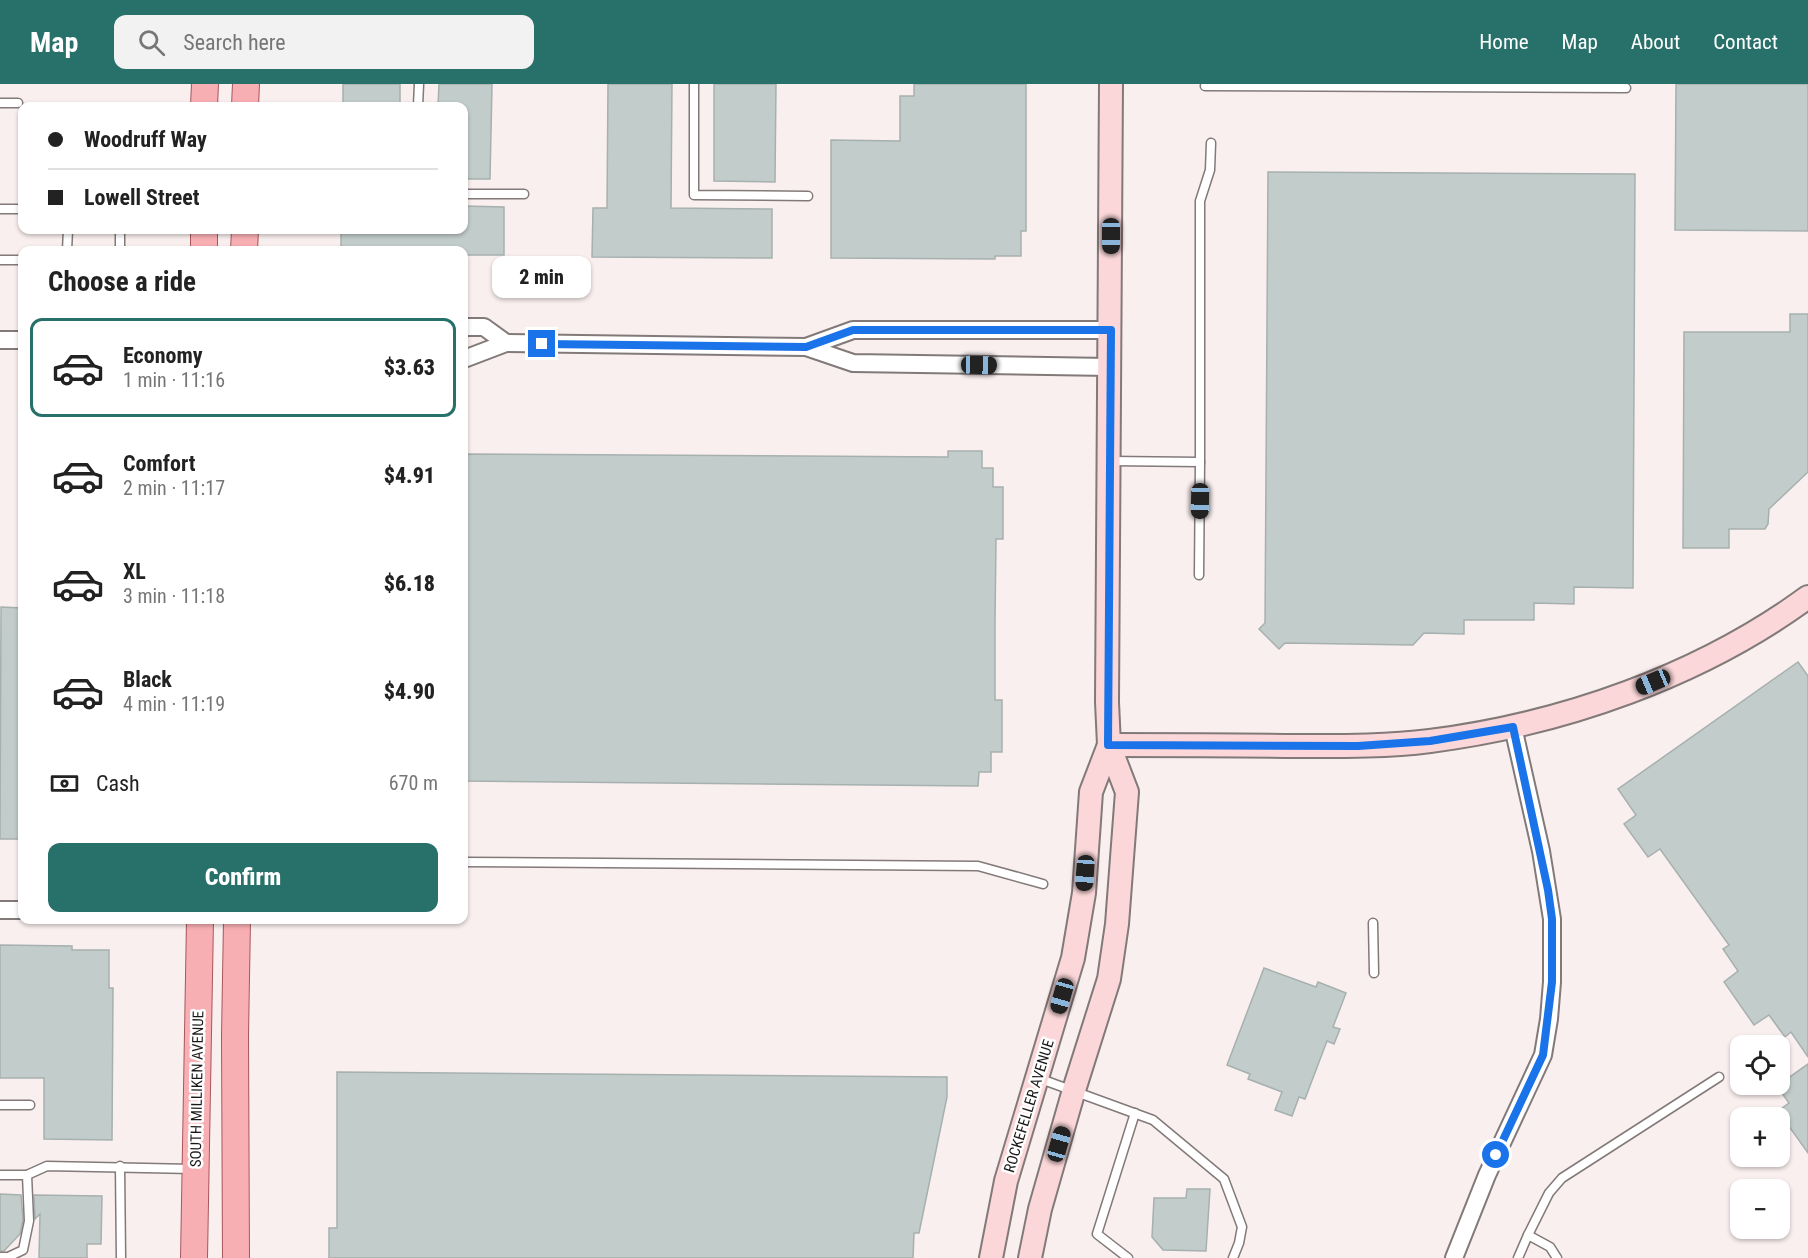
<!DOCTYPE html>
<html lang="en">
<head>
<meta charset="utf-8">
<style>
	:root { --surface:#fff; --page:#f2f2f2; --text:#222; --muted:#767676; --line:#e0e0e0; --accent:#28716a }
	body { margin:0; font-family:"Roboto Condensed",sans-serif; background:var(--page); color:var(--text); height:100vh; display:flex; flex-direction:column; font-size:22px; white-space:nowrap }
	* { box-sizing:border-box; margin:0 }
	p { font-size:20px; color:var(--muted) }
	.icon { flex:none; width:33px; height:33px; fill:none; stroke:currentColor; stroke-width:2; stroke-linecap:round; stroke-linejoin:round }
	.map { position:relative; flex:1; overflow:hidden }
	.side { position:absolute; left:18px; top:162px; width:450px; height:678px; display:flex; flex-direction:column; background:var(--surface); border-radius:12px; box-shadow:0 2px 4px #0004 }
	.side>* { flex:none }
	.hud { position:absolute; left:18px; top:18px; width:450px; height:132px; border-radius:12px; box-shadow:0 2px 4px #0004; display:grid; align-content:center; height:132px; padding:0 30px; background:var(--surface) }
	.fabs { position:absolute; left:1730px; top:951px; display:grid; gap:12px }
	.fabs a { display:grid; place-items:center; width:60px; height:60px; border-radius:12px; background:var(--surface); box-shadow:0 2px 4px #0004; font-size:30px }
	.end { position:absolute; width:27px; height:27px; margin:-14px; border:8px solid #1a73e8; background:#fff; box-shadow:0 0 0 3px #fff }
	.from { border-radius:50% }
	.bubble { position:absolute; height:42px; border-radius:12px; background:var(--surface); box-shadow:0 2px 4px #0004; font-size:20px; font-weight:800; line-height:42px; text-align:center }
	.car { position:absolute; width:18px; height:36px; margin:-18px -9px; border-radius:8px; box-shadow:0 0 4px 2px #0007; background:linear-gradient(#222 24%,#8ab4d8 0 40%,#222 0 76%,#8ab4d8 0 86%,#222 0) }
	.hud b { display:flex; align-items:center; gap:21px; height:57px; font-size:22px }
	.hud b+b { border-top:2px solid var(--line) }
	.hud i { width:15px; height:15px; background:var(--text) }
	ul { padding:0; list-style:none }
	li { display:flex; align-items:center; gap:18px; height:99px; margin:0 12px 9px; padding:0 18px; border:3px solid transparent; border-radius:12px }
	li div { flex:1 }
	li b { display:block; font-size:22px }
	li em { font-style:normal; font-weight:800 }
	li.current { border-color:var(--accent) }
	li>.icon { width:54px; height:54px; stroke-width:1.5 }
	h2 { padding:0 30px; font-size:27px; line-height:72px }
	.pay { display:flex; align-items:center; gap:15px; height:66px; padding:0 30px; font-size:22px }
	.pay p { margin-inline-start:auto }
	.cta { display:flex; gap:12px; margin-top:auto; padding:12px 30px }
	.cta a { flex:1; height:69px; border-radius:12px; background:var(--accent); color:#fff; font-size:24px; font-weight:800; line-height:69px; text-align:center }
	header { display:flex; align-items:center; gap:36px; box-sizing:border-box; height:84px; padding:0 30px; background:var(--accent); color:#fff }
	header strong { font-size:28px }
	nav { display:flex; gap:33px; margin-inline-start:auto; font-size:21px }
	.search { width:420px; height:54px; background:var(--page); display:flex; align-items:center; gap:15px; box-sizing:border-box; padding:0 21px; border-radius:12px; color:var(--muted); font-size:22px }
	.map>svg:first-child { display:block }
	.building { fill:#c2cccb; stroke:#a6b0af; stroke-width:1.5 }
	.lines { fill:none; stroke-linecap:round; stroke-linejoin:round }
	.lane-casing { stroke:#827979; stroke-width:11 }
	.street-casing { stroke:#827979; stroke-width:20 }
	.secondary-casing { stroke:#827979; stroke-width:26 }
	.primary-casing { stroke:#a7575c; stroke-width:28 }
	.lane { stroke:#fff; stroke-width:8 }
	.street { stroke:#fff; stroke-width:16 }
	.secondary { stroke:#fbd7d9; stroke-width:22 }
	.primary { stroke:#f8afb3; stroke-width:26 }
	.route { stroke:#1a73e8; stroke-width:8 }
	.labels { text-anchor:middle; dominant-baseline:central; stroke-width:5; stroke-linejoin:round; paint-order:stroke }
	.street-label { font-size:15px; fill:#1a1717; stroke:#fff }
</style>
</head>
<body>
<header>
<strong>Map</strong>
<div class="search"><svg class="icon" aria-label="search" viewBox="0 0 24 24"><circle cx="10" cy="10" r="6"/><path d="M15 15l6 6"/></svg>Search here</div>
<nav><a>Home</a><a>Map</a><a>About</a><a>Contact</a></nav>
</header>
<div class="map">
<svg width="1808" height="1174" viewBox="0 0 1808 1174">
	<rect width="100%" height="100%" fill="#faefef"/>
	<g class="building">
		<rect x="343" y="0" width="57" height="22"/>
		<path d="M 439,0 L 492,0 L 490,95 L 464,95 L 464,22 L 438,22 Z"/>
		<path d="M 608,0 L 672,0 L 671,124 L 772,125 L 772,174 L 592,173 L 593,124 L 607,124 Z"/>
		<path d="M 714,0 L 776,0 L 775,98 L 714,97 Z"/>
		<path d="M 914,0 L 1026,0 L 1026,147 L 1021,147 L 1021,172 L 995,172 L 995,175 L 831,174 L 831,56 L 900,57 L 900,12 L 914,12 Z"/>
		<path d="M 1676,0 L 1808,0 L 1808,147 L 1675,146 Z"/>
		<path d="M 1268,88 L 1635,90 L 1633,504 L 1574,503 L 1574,520 L 1534,519 L 1534,536 L 1464,536 L 1464,550 L 1424,549 L 1413,561 L 1285,559 L 1279,565 L 1259,545 L 1265,539 Z"/>
		<path d="M 464,122 L 504,123 L 504,171 L 464,171 L 464,166 L 341,166 L 341,146 L 464,146 Z"/>
		<path d="M 1790,230 L 1808,230 L 1808,388 L 1769,425 L 1768,440 L 1765,445 L 1729,445 L 1729,464 L 1683,464 L 1684,248 L 1790,248 Z"/>
		<path d="M 948,367 L 982,367 L 982,384 L 993,384 L 993,403 L 1003,403 L 1003,455 L 996,455 L 995,538 L 995,616 L 1002,616 L 1002,668 L 991,668 L 991,688 L 979,688 L 978,702 L 464,697 L 464,370 L 948,373 Z"/>
		<path d="M 1,523 L 22,524 L 22,755 L 0,755 Z"/>
		<path d="M 1798,578 L 1808,592 L 1808,973 L 1791,948 L 1785,953 L 1769,931 L 1754,941 L 1724,898 L 1738,887 L 1723,865 L 1729,861 L 1660,765 L 1648,773 L 1624,740 L 1636,731 L 1618,705 Z"/>
		<path d="M 0,861 L 72,862 L 72,866 L 109,866 L 109,904 L 113,904 L 112,1056 L 44,1055 L 44,994 L 0,994 Z"/>
		<path d="M 1264,884 L 1316,903 L 1318,898 L 1346,909 L 1333,943 L 1340,945 L 1334,960 L 1327,957 L 1305,1015 L 1299,1013 L 1292,1032 L 1275,1026 L 1282,1008 L 1248,995 L 1250,990 L 1227,981 Z"/>
		<path d="M 1808,980 L 1808,1069 L 1778,1027 L 1789,1019 L 1777,1002 Z"/>
		<path d="M 337,988 L 947,993 L 947,1013 L 919,1149 L 914,1149 L 913,1174 L 329,1174 L 329,1144 L 337,1144 Z"/>
		<path d="M 1187,1105 L 1210,1105 L 1206,1167 L 1163,1166 L 1152,1153 L 1154,1114 L 1186,1114 Z"/>
		<path d="M 0,1110 L 21,1111 L 23,1136 L 20,1150 L 4,1167 L 0,1167 Z"/>
		<path d="M 34,1111 L 102,1112 L 101,1160 L 87,1160 L 87,1174 L 39,1174 L 40,1130 L 35,1135 Z"/>
	</g>
	<g class="lines">
		<g class="lane-casing">
			<g id="lane">
				<path d="M 694,0 L 694,111 L 808,112"/>
				<path d="M 1205,2 L 1626,4"/>
				<path d="M 0,19 L 18,19"/>
				<path d="M 418,22 L 419,0"/>
				<path d="M 464,110 L 524,110"/>
				<path d="M 0,125 L 22,125"/>
				<path d="M 67,166 L 68,146"/>
				<path d="M 120,166 L 120,146"/>
				<path d="M 0,176 L 22,176"/>
				<path d="M 1110,377 L 1200,378 L 1199,491"/>
				<path d="M 1200,378 L 1200,117 L 1210,86 L 1211,59"/>
				<path d="M 464,778 L 978,782 L 1043,800"/>
				<path d="M 1373,839 L 1374,889"/>
				<path d="M 1038,994 L 1153,1036 L 1224,1095 L 1242,1143 L 1239,1159 L 1233,1174"/>
				<path d="M 0,1021 L 30,1021"/>
				<path d="M 120,1082 L 121,1174"/>
				<path d="M 0,1091 L 27,1091 L 47,1082 L 193,1085"/>
				<path d="M 1528,1151 L 1549,1109 L 1562,1094 L 1719,993"/>
				<path d="M 0,1173 L 8,1173 L 23,1166 L 29,1137 L 27,1091"/>
				<path d="M 1128,1174 L 1097,1150 L 1135,1029"/>
				<path d="M 1518,1174 L 1528,1151 L 1550,1163 L 1557,1174"/>
			</g>
		</g>
		<g class="street-casing">
			<g id="street">
				<path d="M 464,243 L 484,243 L 506,259"/>
				<path d="M 0,256 L 22,256"/>
				<path d="M 806,263 L 853,246 L 1111,246"/>
				<path d="M 464,275 L 506,259 L 806,263 L 853,279 L 1110,283"/>
				<path d="M 0,826 L 22,826"/>
				<path d="M 1454,1174 L 1487,1091 L 1543,971 L 1549,935 L 1552,898 L 1552,835 L 1541,767 L 1513,643"/>
			</g>
		</g>
		<g class="secondary-casing">
			<g id="secondary">
				<path d="M 1109,661 C 1168,661 1227,661 1285,662 C 1334,662 1383,663 1430,657 C 1563,640 1700,592 1808,513"/>
				<path d="M 991,1174 L 1006,1097 L 1073,874 L 1084,809 L 1091,708 L 1109,661"/>
				<path d="M 1030,1174 L 1040,1125 L 1074,1006 L 1109,895 L 1117,840 L 1127,708 L 1109,661 L 1107,618 L 1111,0"/>
			</g>
		</g>
		<g class="primary-casing">
			<g id="primary">
				<path d="M 204,22 L 205,0"/>
				<path d="M 245,22 L 246,0"/>
				<path d="M 204,166 L 204,146"/>
				<path d="M 244,166 L 245,146"/>
				<path d="M 194,1174 L 200,836"/>
				<path d="M 236,1174 L 235,952 L 237,836"/>
			</g>
		</g>
		<use href="#lane" class="lane"/>
		<use href="#street" class="street"/>
		<use href="#secondary" class="secondary"/>
		<use href="#primary" class="primary"/>
	</g>
	<g class="lines">
		<path class="route" d="M 542,260 L 806,263 L 853,246 L 1111,246 L 1108,661 L 1358,662 L 1430,657 L 1513,643 L 1548,806 L 1552,835 L 1552,898 L 1543,971 L 1496,1071"/>
	</g>
	<g class="labels">
		<g class="street-label">
			<text transform="translate(197 1005) rotate(-89)">SOUTH MILLIKEN AVENUE</text>
			<text transform="translate(1029 1022) rotate(-73)">ROCKEFELLER AVENUE</text>
		</g>
	</g>
</svg>
<div class="fabs">
<a><svg class="icon" aria-label="locate" viewBox="0 0 24 24"><circle cx="12" cy="12" r="6"/><path d="M12 2v4M12 18v4M2 12h4M18 12h4"/></svg></a>
<a>+</a>
<a>−</a>
</div>
<i class="end from" style="left:1496px;top:1071px"></i>
<i class="end" style="left:542px;top:260px"></i>
<div class="bubble" style="left:492px;top:172px;width:99px">2 min</div>
<i class="car" style="left:1111px;top:152px;rotate:180deg"></i>
<i class="car" style="left:979px;top:281px;rotate:91deg"></i>
<i class="car" style="left:1200px;top:417px;rotate:181deg"></i>
<i class="car" style="left:1653px;top:598px;rotate:247deg"></i>
<i class="car" style="left:1085px;top:789px;rotate:184deg"></i>
<i class="car" style="left:1062px;top:912px;rotate:196deg"></i>
<i class="car" style="left:1059px;top:1060px;rotate:16deg"></i>
<div class="hud">
<b><i class="from"></i>Woodruff Way</b>
<b><i></i>Lowell Street</b>
</div>
<section class="side">
<h2>Choose a ride</h2>
<ul>
<li class="current"><svg class="icon" aria-label="car" viewBox="0 0 24 24"><path d="M5 17H2v-5l4-1 3-4h7l3 4 3 1v5h-3M9 17h6M6 11h13"/><circle cx="7" cy="17" r="2"/><circle cx="17" cy="17" r="2"/></svg><div><b>Economy</b><p>1 min · 11:16</p></div><em>$3.63</em></li>
<li><svg class="icon" aria-label="car" viewBox="0 0 24 24"><path d="M5 17H2v-5l4-1 3-4h7l3 4 3 1v5h-3M9 17h6M6 11h13"/><circle cx="7" cy="17" r="2"/><circle cx="17" cy="17" r="2"/></svg><div><b>Comfort</b><p>2 min · 11:17</p></div><em>$4.91</em></li>
<li><svg class="icon" aria-label="car" viewBox="0 0 24 24"><path d="M5 17H2v-5l4-1 3-4h7l3 4 3 1v5h-3M9 17h6M6 11h13"/><circle cx="7" cy="17" r="2"/><circle cx="17" cy="17" r="2"/></svg><div><b>XL</b><p>3 min · 11:18</p></div><em>$6.18</em></li>
<li><svg class="icon" aria-label="car" viewBox="0 0 24 24"><path d="M5 17H2v-5l4-1 3-4h7l3 4 3 1v5h-3M9 17h6M6 11h13"/><circle cx="7" cy="17" r="2"/><circle cx="17" cy="17" r="2"/></svg><div><b>Black</b><p>4 min · 11:19</p></div><em>$4.90</em></li>
</ul>
<div class="pay"><svg class="icon" aria-label="cash" viewBox="0 0 24 24"><path d="M3 7h18v10H3z"/><circle cx="12" cy="12" r="2"/></svg>Cash<p>670 m</p></div>
<div class="cta"><a>Confirm</a></div>
</section>
</div>
</body>
</html>
